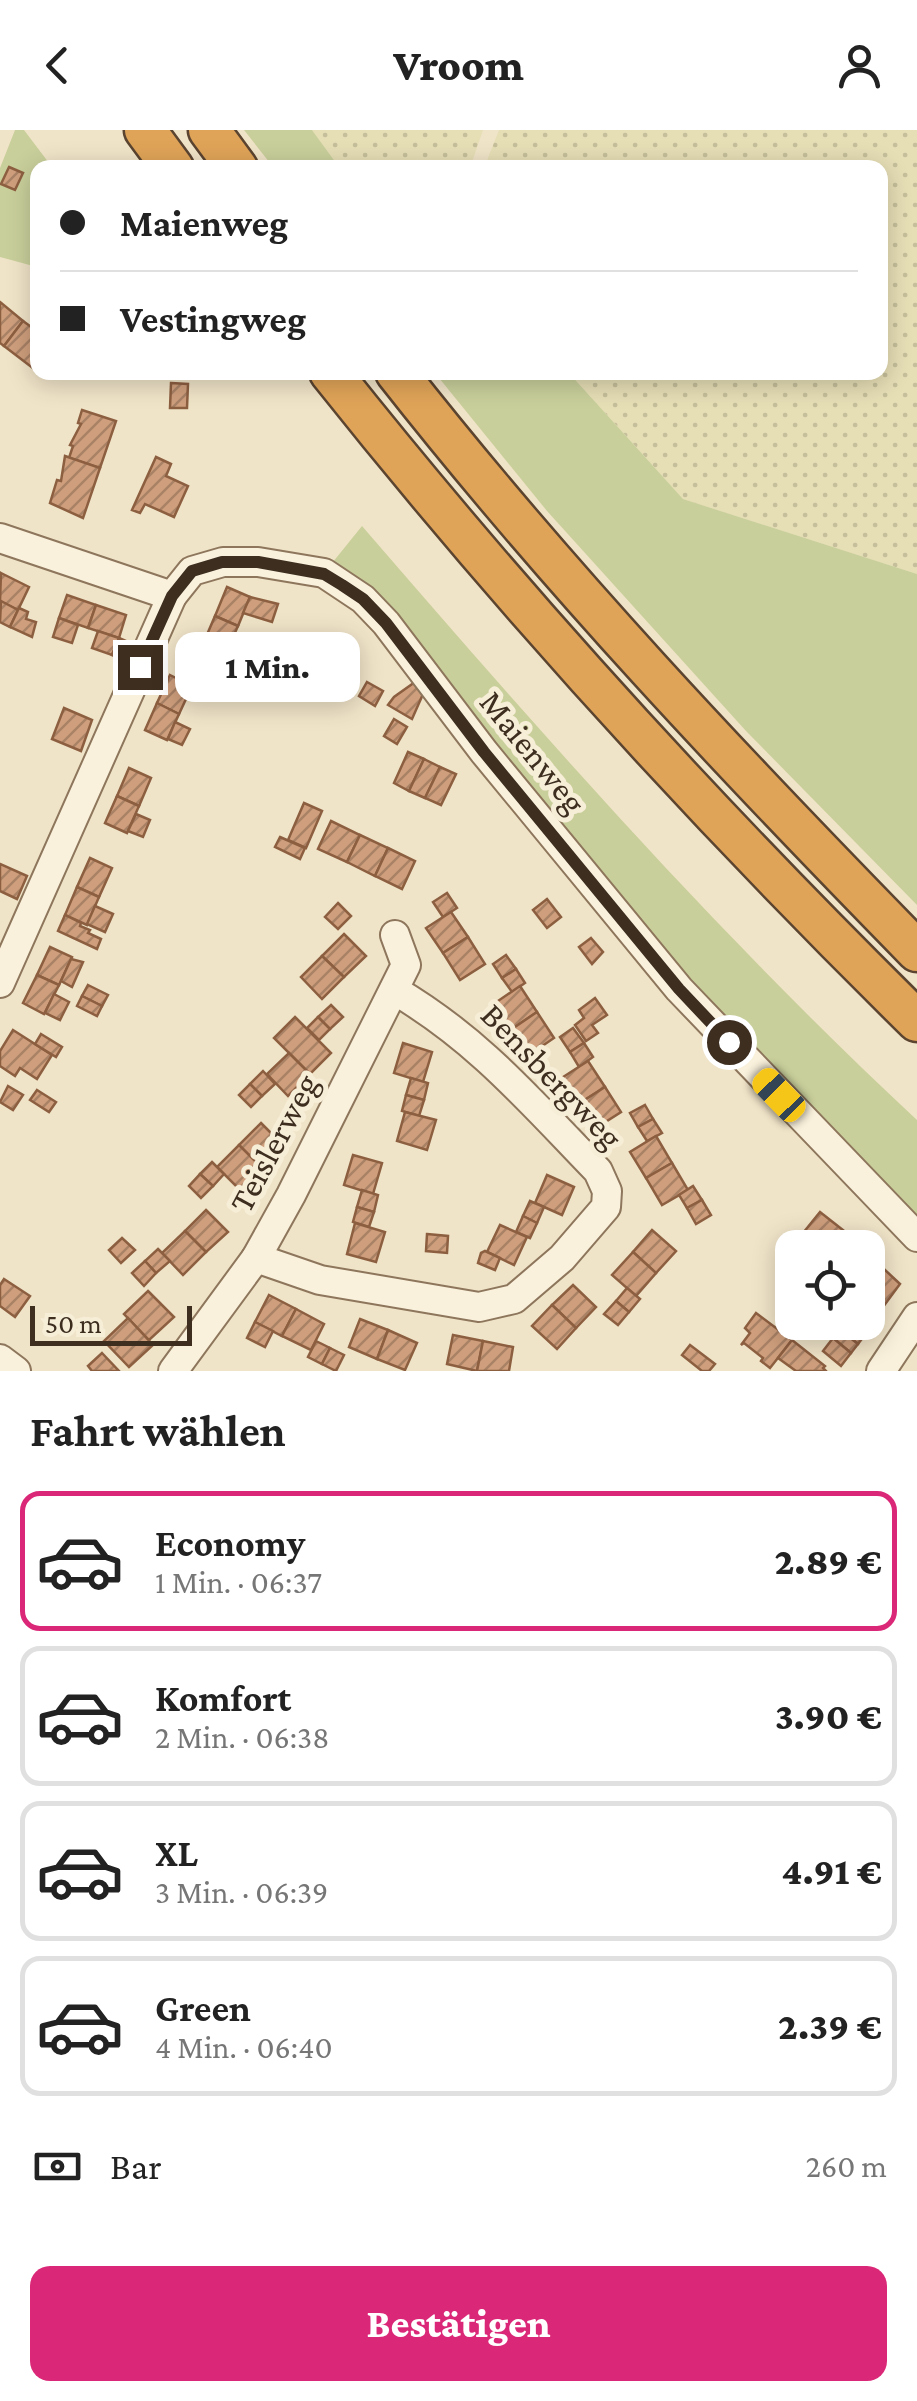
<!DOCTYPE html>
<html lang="de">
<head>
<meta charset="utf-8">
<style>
	:root { --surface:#fff; --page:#f6f6f6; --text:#222; --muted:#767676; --line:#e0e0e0; --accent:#db2777 }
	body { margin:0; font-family:"Crimson Pro",serif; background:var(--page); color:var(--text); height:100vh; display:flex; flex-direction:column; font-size:38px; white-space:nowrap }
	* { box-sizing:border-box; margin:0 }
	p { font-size:32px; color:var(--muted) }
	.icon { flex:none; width:55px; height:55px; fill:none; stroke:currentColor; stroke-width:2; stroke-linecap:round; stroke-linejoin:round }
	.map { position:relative; height:1241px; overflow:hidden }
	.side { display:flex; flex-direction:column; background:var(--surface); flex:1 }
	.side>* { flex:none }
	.banner { position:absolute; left:30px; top:30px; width:858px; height:220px; border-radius:20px; box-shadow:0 5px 25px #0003; display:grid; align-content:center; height:220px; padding:0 30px; background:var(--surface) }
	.controls { position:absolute; left:775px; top:1100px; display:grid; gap:20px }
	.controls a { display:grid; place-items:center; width:110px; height:110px; border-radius:20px; background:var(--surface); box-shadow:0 5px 25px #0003; font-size:50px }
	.scale { position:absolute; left:30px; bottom:25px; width:162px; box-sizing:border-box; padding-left:10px; border:5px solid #3d2e20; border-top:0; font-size:28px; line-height:35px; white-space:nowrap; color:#3d2e20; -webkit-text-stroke:8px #f7eed8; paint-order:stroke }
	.end { position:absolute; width:45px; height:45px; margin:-22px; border:12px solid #3d2e20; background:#fff; box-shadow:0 0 0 5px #fff }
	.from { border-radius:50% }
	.bubble { position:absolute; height:70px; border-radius:20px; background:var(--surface); box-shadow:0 5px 25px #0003; font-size:32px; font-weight:800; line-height:70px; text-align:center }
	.car { position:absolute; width:30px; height:60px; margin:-30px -15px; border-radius:12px; box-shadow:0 0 8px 2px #0007; background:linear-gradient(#f5c518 24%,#345 0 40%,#f5c518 0 76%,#345 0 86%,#f5c518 0) }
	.banner b { display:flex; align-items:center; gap:35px; height:95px; font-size:38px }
	.banner b+b { border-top:2px solid var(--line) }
	.banner i { width:25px; height:25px; background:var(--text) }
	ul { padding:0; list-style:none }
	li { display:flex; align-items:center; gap:30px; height:140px; margin:0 20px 15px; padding:0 10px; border:5px solid var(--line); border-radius:20px }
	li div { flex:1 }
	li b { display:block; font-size:38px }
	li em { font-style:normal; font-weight:800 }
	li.on { border-color:var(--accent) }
	li>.icon { width:90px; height:90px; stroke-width:1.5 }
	h2 { padding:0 30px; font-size:45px; line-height:120px }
	.pay { display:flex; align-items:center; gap:25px; height:110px; padding:0 30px; font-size:38px }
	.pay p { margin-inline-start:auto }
	.primary-button { display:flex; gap:20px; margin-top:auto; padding:20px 30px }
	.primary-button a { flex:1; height:115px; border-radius:20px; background:var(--accent); color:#fff; font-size:40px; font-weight:800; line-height:115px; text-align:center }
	header { display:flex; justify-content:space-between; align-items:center; height:130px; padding:0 30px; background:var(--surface); font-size:45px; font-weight:800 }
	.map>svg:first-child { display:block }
	.farmland { fill:url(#farmland-dots) }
	.green { fill:#c9cf9b }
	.building { fill:url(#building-hatch); stroke:#8d5f41; stroke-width:2.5 }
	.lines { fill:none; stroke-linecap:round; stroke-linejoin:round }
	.minor-casing { stroke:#8d765c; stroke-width:32 }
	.highway-casing { stroke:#5b4430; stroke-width:45 }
	.minor { stroke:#faf1dc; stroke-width:28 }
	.highway { stroke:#e0a458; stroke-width:40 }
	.route { stroke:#3d2e20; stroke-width:12 }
	.labels { text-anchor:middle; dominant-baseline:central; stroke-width:10; stroke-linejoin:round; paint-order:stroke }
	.street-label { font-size:35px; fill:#3d2e20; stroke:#f7eed8 }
</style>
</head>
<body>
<header><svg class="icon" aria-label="back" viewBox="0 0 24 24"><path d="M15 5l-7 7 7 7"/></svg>Vroom<svg class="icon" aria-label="person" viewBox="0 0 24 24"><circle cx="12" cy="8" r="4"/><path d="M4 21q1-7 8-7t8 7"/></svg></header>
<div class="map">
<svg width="917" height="1241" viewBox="0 0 917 1241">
	<defs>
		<pattern id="farmland-dots" width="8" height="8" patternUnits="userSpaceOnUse" patternTransform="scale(2.5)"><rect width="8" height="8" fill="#e6deb5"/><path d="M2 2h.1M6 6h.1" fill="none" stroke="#c6bf9b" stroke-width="1.8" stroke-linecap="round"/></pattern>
		<pattern id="building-hatch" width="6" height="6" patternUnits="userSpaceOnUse" patternTransform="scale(2.5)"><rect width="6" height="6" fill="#cf9f7d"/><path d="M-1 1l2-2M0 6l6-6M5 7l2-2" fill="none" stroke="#a98266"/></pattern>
	</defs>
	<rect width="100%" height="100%" fill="#f0e4c8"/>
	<g class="farmland">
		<path d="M 312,0 L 483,0 L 470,38 L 339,37 Z"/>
		<path d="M 499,0 L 917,0 L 917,444 L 683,369 L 569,243 L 880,242 L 880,38 L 484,38 Z"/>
	</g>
	<g class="green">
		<path d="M 15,0 L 24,0 L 52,37 L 38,38 L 37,137 L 0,127 L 0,38 Z"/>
		<path d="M 244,0 L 312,0 L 339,37 L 273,37 Z"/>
		<path d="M 435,243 L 569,243 L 683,369 L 917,444 L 917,775 L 746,601 L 547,381 Z"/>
		<path d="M 362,396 C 539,601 719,806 917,990 L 917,1107 L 324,443 Z"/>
	</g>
	<g class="building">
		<path d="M 9,37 L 23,43 L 15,60 L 1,54 Z"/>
		<path d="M 0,172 L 23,191 L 4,216 L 0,213 Z"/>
		<path d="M 23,191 L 38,202 L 38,242 L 4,216 Z"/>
		<path d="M 171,253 L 188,254 L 187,278 L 170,278 Z"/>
		<path d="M 82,280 L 116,291 L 100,338 L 69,328 L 73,316 L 70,315 L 81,294 L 78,293 Z"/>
		<path d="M 65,326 L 100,338 L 83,388 L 50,373 L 57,350 L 61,351 Z"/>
		<path d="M 156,327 L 171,334 L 166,346 L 188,356 L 174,387 L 145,374 L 140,383 L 132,380 Z"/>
		<path d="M 1,443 L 29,457 L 18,480 L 0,471 Z"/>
		<path d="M 227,457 L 250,467 L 238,496 L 215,486 Z"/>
		<path d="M 67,465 L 96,475 L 88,498 L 59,488 Z"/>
		<path d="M 250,467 L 278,474 L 272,492 L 243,483 Z"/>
		<path d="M 1,471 L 18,480 L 10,497 L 0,492 Z"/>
		<path d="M 96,475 L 126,485 L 119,508 L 88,498 Z"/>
		<path d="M 19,478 L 28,482 L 26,489 L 36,492 L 32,507 L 10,497 Z"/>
		<path d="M 215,486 L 238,496 L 226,523 L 203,514 Z"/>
		<path d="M 59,488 L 78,495 L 72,513 L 53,507 Z"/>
		<path d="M 98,501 L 119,508 L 112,525 L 92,518 Z"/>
		<path d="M 119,508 L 137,516 L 130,532 L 112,525 Z"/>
		<path d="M 170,545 L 192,556 L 179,584 L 157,573 Z"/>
		<path d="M 367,552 L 383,561 L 375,576 L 359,566 Z"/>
		<path d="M 415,552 L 423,564 L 412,589 L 388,575 L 394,567 Z"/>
		<path d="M 157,573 L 179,584 L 167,610 L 145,600 Z"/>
		<path d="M 64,578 L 92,590 L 81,621 L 52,609 Z"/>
		<path d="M 394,589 L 407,597 L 397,614 L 384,606 Z"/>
		<path d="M 175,592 L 190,599 L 182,615 L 168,609 Z"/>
		<path d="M 408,622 L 424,629 L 409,661 L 394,653 Z"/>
		<path d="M 424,629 L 440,637 L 425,668 L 409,661 Z"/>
		<path d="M 440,637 L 456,644 L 441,675 L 425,668 Z"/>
		<path d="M 129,638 L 151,648 L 139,676 L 117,666 Z"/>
		<path d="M 117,666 L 139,676 L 127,703 L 105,693 Z"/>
		<path d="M 304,673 L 322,681 L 306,718 L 288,710 Z"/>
		<path d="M 136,684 L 150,690 L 143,707 L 128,701 Z"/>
		<path d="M 331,691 L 360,705 L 347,732 L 318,719 Z"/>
		<path d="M 360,705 L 388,718 L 375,746 L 347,732 Z"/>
		<path d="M 280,707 L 305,718 L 300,729 L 275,717 Z"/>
		<path d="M 388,718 L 415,731 L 402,759 L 375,746 Z"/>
		<path d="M 90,728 L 112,738 L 99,767 L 77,757 Z"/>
		<path d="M 0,734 L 27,746 L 17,769 L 0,761 Z"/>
		<path d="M 77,757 L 99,767 L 87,795 L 65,785 Z"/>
		<path d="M 447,763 L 457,778 L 443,787 L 433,772 Z"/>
		<path d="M 547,769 L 561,787 L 547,798 L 533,780 Z"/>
		<path d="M 338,773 L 351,786 L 338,799 L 325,787 Z"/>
		<path d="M 95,776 L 113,784 L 105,802 L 87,794 Z"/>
		<path d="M 451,782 L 468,807 L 443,823 L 426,798 Z"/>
		<path d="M 65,785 L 81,793 L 80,796 L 90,800 L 88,803 L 101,809 L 97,819 L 58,801 Z"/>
		<path d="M 344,804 L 366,826 L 344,847 L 322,826 Z"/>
		<path d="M 468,807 L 485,834 L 460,850 L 443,823 Z"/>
		<path d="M 591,808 L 603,822 L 592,834 L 579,817 Z"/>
		<path d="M 50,817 L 72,827 L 59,855 L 37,845 Z"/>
		<path d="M 506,825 L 516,839 L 502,848 L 493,834 Z"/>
		<path d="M 322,826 L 344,847 L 322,869 L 301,847 Z"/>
		<path d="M 71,829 L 83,832 L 72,857 L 61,851 Z"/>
		<path d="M 516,839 L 525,853 L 512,862 L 502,848 Z"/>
		<path d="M 37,845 L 59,855 L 44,884 L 23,873 Z"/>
		<path d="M 88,855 L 108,865 L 102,876 L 82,866 Z"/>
		<path d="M 520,856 L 537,882 L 512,899 L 495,873 Z"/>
		<path d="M 54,864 L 69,872 L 60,890 L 45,883 Z"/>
		<path d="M 82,866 L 102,876 L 97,886 L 77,876 Z"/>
		<path d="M 595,868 L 607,885 L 592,895 L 598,903 L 586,911 L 575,895 L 584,888 L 579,880 Z"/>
		<path d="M 331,875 L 343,887 L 330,899 L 318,887 Z"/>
		<path d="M 537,882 L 554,908 L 529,925 L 512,899 Z"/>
		<path d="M 295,887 L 331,923 L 310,944 L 274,908 Z"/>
		<path d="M 318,887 L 330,899 L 319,910 L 307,898 Z"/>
		<path d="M 573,898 L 584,913 L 570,922 L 560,907 Z"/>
		<path d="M 13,900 L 52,925 L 37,949 L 20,938 L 15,946 L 0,936 L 0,921 Z"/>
		<path d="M 41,904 L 62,917 L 56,927 L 35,914 Z"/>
		<path d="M 403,913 L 432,922 L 423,952 L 394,943 Z"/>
		<path d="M 584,913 L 593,927 L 579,937 L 570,922 Z"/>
		<path d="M 289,923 L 310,944 L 288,966 L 267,944 Z"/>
		<path d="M 588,931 L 605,957 L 580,973 L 563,947 Z"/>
		<path d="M 263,941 L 275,954 L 262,966 L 250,954 Z"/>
		<path d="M 411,948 L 428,953 L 424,970 L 406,965 Z"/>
		<path d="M 250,954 L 262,966 L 251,977 L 239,965 Z"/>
		<path d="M 8,956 L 23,965 L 13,980 L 0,972 Z"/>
		<path d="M 605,957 L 621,982 L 596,998 L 580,973 Z"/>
		<path d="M 37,960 L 56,972 L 49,982 L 30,970 Z"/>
		<path d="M 406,965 L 424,970 L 419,986 L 402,981 Z"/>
		<path d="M 645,975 L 653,989 L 638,997 L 630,983 Z"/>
		<path d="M 405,982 L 436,990 L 427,1020 L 397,1011 Z"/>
		<path d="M 653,989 L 662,1003 L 647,1011 L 638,997 Z"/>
		<path d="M 261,993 L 283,1015 L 261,1037 L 239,1015 Z"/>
		<path d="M 656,1006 L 672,1033 L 646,1048 L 630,1022 Z"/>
		<path d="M 239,1015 L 261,1037 L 239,1059 L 217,1037 Z"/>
		<path d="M 353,1025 L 382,1033 L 373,1064 L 344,1055 Z"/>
		<path d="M 212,1032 L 224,1044 L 213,1056 L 200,1044 Z"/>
		<path d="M 672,1033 L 688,1060 L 662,1075 L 646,1048 Z"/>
		<path d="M 200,1044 L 213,1056 L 201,1068 L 189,1056 Z"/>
		<path d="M 547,1045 L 574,1057 L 562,1085 L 535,1073 Z"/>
		<path d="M 693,1056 L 702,1070 L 687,1078 L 679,1065 Z"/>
		<path d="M 362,1060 L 378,1065 L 374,1082 L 357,1077 Z"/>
		<path d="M 702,1070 L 711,1085 L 696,1094 L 687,1078 Z"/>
		<path d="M 530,1071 L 544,1077 L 537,1093 L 523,1086 Z"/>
		<path d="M 357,1077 L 374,1082 L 369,1097 L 353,1092 Z"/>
		<path d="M 206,1080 L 228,1102 L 206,1122 L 185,1101 Z"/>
		<path d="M 820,1082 L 862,1115 L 860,1118 L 821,1118 L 803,1103 Z"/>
		<path d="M 523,1086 L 537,1093 L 530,1108 L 516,1102 Z"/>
		<path d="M 355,1093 L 385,1102 L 376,1132 L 347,1124 Z"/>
		<path d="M 500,1095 L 527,1107 L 514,1135 L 487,1122 Z"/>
		<path d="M 652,1100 L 676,1121 L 656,1143 L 633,1122 Z"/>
		<path d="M 185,1101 L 206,1122 L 183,1145 L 162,1123 Z"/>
		<path d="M 427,1104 L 448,1106 L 447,1123 L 426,1121 Z"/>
		<path d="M 122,1108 L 135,1120 L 121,1133 L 109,1120 Z"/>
		<path d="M 158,1119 L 170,1131 L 156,1143 L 145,1131 Z"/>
		<path d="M 485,1121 L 500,1128 L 495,1140 L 478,1133 L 481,1123 Z"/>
		<path d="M 633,1122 L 656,1143 L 636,1166 L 612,1145 Z"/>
		<path d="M 868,1124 L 900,1154 L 869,1196 L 864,1192 L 868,1192 L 868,1166 L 877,1154 L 868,1146 Z"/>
		<path d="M 145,1131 L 156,1143 L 144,1156 L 132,1143 Z"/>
		<path d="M 4,1149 L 30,1166 L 15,1187 L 0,1176 L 0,1155 Z"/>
		<path d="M 573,1155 L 596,1177 L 576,1198 L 552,1175 Z"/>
		<path d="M 627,1158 L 640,1169 L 629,1182 L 616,1171 Z"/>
		<path d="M 148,1161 L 174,1187 L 149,1210 L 124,1184 Z"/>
		<path d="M 269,1165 L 296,1179 L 282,1206 L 255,1192 Z"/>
		<path d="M 616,1171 L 629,1182 L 618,1195 L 604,1184 Z"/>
		<path d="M 552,1175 L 576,1198 L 557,1219 L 532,1196 Z"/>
		<path d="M 296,1179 L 324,1194 L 311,1220 L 282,1206 Z"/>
		<path d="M 756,1183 L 792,1210 L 770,1238 L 761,1231 L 763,1228 L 744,1213 L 741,1215 L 750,1203 L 745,1198 Z"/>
		<path d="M 128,1188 L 153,1215 L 129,1237 L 104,1211 Z"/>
		<path d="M 360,1189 L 388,1200 L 377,1229 L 349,1217 Z"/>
		<path d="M 255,1192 L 273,1201 L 265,1217 L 247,1208 Z"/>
		<path d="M 845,1192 L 863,1192 L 870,1198 L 858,1214 L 839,1199 Z"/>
		<path d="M 839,1199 L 858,1214 L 851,1223 L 833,1208 Z"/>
		<path d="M 388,1200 L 417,1213 L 405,1240 L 377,1229 Z"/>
		<path d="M 453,1205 L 483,1211 L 477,1241 L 447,1234 Z"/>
		<path d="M 833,1208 L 851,1223 L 841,1236 L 823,1221 Z"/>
		<path d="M 792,1210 L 825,1236 L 823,1238 L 826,1241 L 796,1241 L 778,1228 Z"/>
		<path d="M 316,1211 L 330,1218 L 322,1234 L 308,1227 Z"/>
		<path d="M 483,1211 L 513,1217 L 509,1241 L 477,1241 Z"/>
		<path d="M 690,1215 L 715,1234 L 709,1241 L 702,1241 L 682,1225 Z"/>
		<path d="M 330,1218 L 344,1225 L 336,1241 L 322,1234 Z"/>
		<path d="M 102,1223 L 119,1241 L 92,1241 L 88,1236 Z"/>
	</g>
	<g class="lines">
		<g class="minor-casing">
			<g id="minor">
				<path d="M 0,408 L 172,466 L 192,441 L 223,432 L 258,432 L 324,443 L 363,469 L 386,493 L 484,622 L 679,859 L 917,1107"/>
				<path d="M 0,853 L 172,466"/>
				<path d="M 256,1128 L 320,1150 L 479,1177 L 514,1169 L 562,1128 L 606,1077 L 607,1061 L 598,1041 C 531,972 478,909 394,860"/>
				<path d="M 0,1229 L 16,1241"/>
				<path d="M 173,1241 L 256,1128 L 291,1065 L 406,835 L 395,805"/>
				<path d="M 881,1241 L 917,1187"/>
			</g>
		</g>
		<g class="highway-casing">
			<g id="highway">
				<path d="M 145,0 L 173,38"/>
				<path d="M 209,0 L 237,38"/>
				<path d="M 330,242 C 512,471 709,686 917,891"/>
				<path d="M 396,242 C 557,447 735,635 917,821"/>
			</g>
		</g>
		<use href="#minor" class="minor"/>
		<use href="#highway" class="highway"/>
	</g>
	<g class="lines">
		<path class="route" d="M 140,537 L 172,466 L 192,441 L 222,432 L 258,432 L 324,444 L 342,455 L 363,469 L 386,493 L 484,622 L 679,859 L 729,912"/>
	</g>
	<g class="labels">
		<g class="street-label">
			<text transform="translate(533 622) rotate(51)">Maienweg</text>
			<text transform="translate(552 946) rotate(46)">Bensbergweg</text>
			<text transform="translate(274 1013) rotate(-62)">Teislerweg</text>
		</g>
	</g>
</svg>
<div class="controls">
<a><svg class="icon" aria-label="locate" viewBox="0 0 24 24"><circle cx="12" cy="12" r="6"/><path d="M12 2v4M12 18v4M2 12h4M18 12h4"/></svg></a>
</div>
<div class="scale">50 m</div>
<i class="end from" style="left:729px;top:912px"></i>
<i class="end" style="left:140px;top:537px"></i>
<div class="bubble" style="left:175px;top:502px;width:185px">1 Min.</div>
<i class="car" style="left:779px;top:965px;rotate:316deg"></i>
<div class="banner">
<b><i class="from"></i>Maienweg</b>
<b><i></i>Vestingweg</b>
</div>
</div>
<section class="side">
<h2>Fahrt wählen</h2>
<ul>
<li class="on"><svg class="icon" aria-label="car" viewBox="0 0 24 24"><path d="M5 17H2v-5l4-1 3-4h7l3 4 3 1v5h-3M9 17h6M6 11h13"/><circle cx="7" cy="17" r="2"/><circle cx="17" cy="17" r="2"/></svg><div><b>Economy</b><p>1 Min. · 06:37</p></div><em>2.89 €</em></li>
<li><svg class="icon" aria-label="car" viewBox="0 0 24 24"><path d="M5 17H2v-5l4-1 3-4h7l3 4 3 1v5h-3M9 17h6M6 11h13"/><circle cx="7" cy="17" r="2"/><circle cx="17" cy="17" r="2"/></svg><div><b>Komfort</b><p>2 Min. · 06:38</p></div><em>3.90 €</em></li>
<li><svg class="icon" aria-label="car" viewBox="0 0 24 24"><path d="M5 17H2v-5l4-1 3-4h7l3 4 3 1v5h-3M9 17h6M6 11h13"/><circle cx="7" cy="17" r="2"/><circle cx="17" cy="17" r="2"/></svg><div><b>XL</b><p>3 Min. · 06:39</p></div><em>4.91 €</em></li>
<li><svg class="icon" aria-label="car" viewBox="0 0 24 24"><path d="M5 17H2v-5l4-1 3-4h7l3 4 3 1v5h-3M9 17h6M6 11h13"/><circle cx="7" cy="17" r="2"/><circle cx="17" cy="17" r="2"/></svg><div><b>Green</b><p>4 Min. · 06:40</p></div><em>2.39 €</em></li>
</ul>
<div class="pay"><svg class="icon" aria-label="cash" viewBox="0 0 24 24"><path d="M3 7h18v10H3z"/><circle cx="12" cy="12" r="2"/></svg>Bar<p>260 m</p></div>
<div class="primary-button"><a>Bestätigen</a></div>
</section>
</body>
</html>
